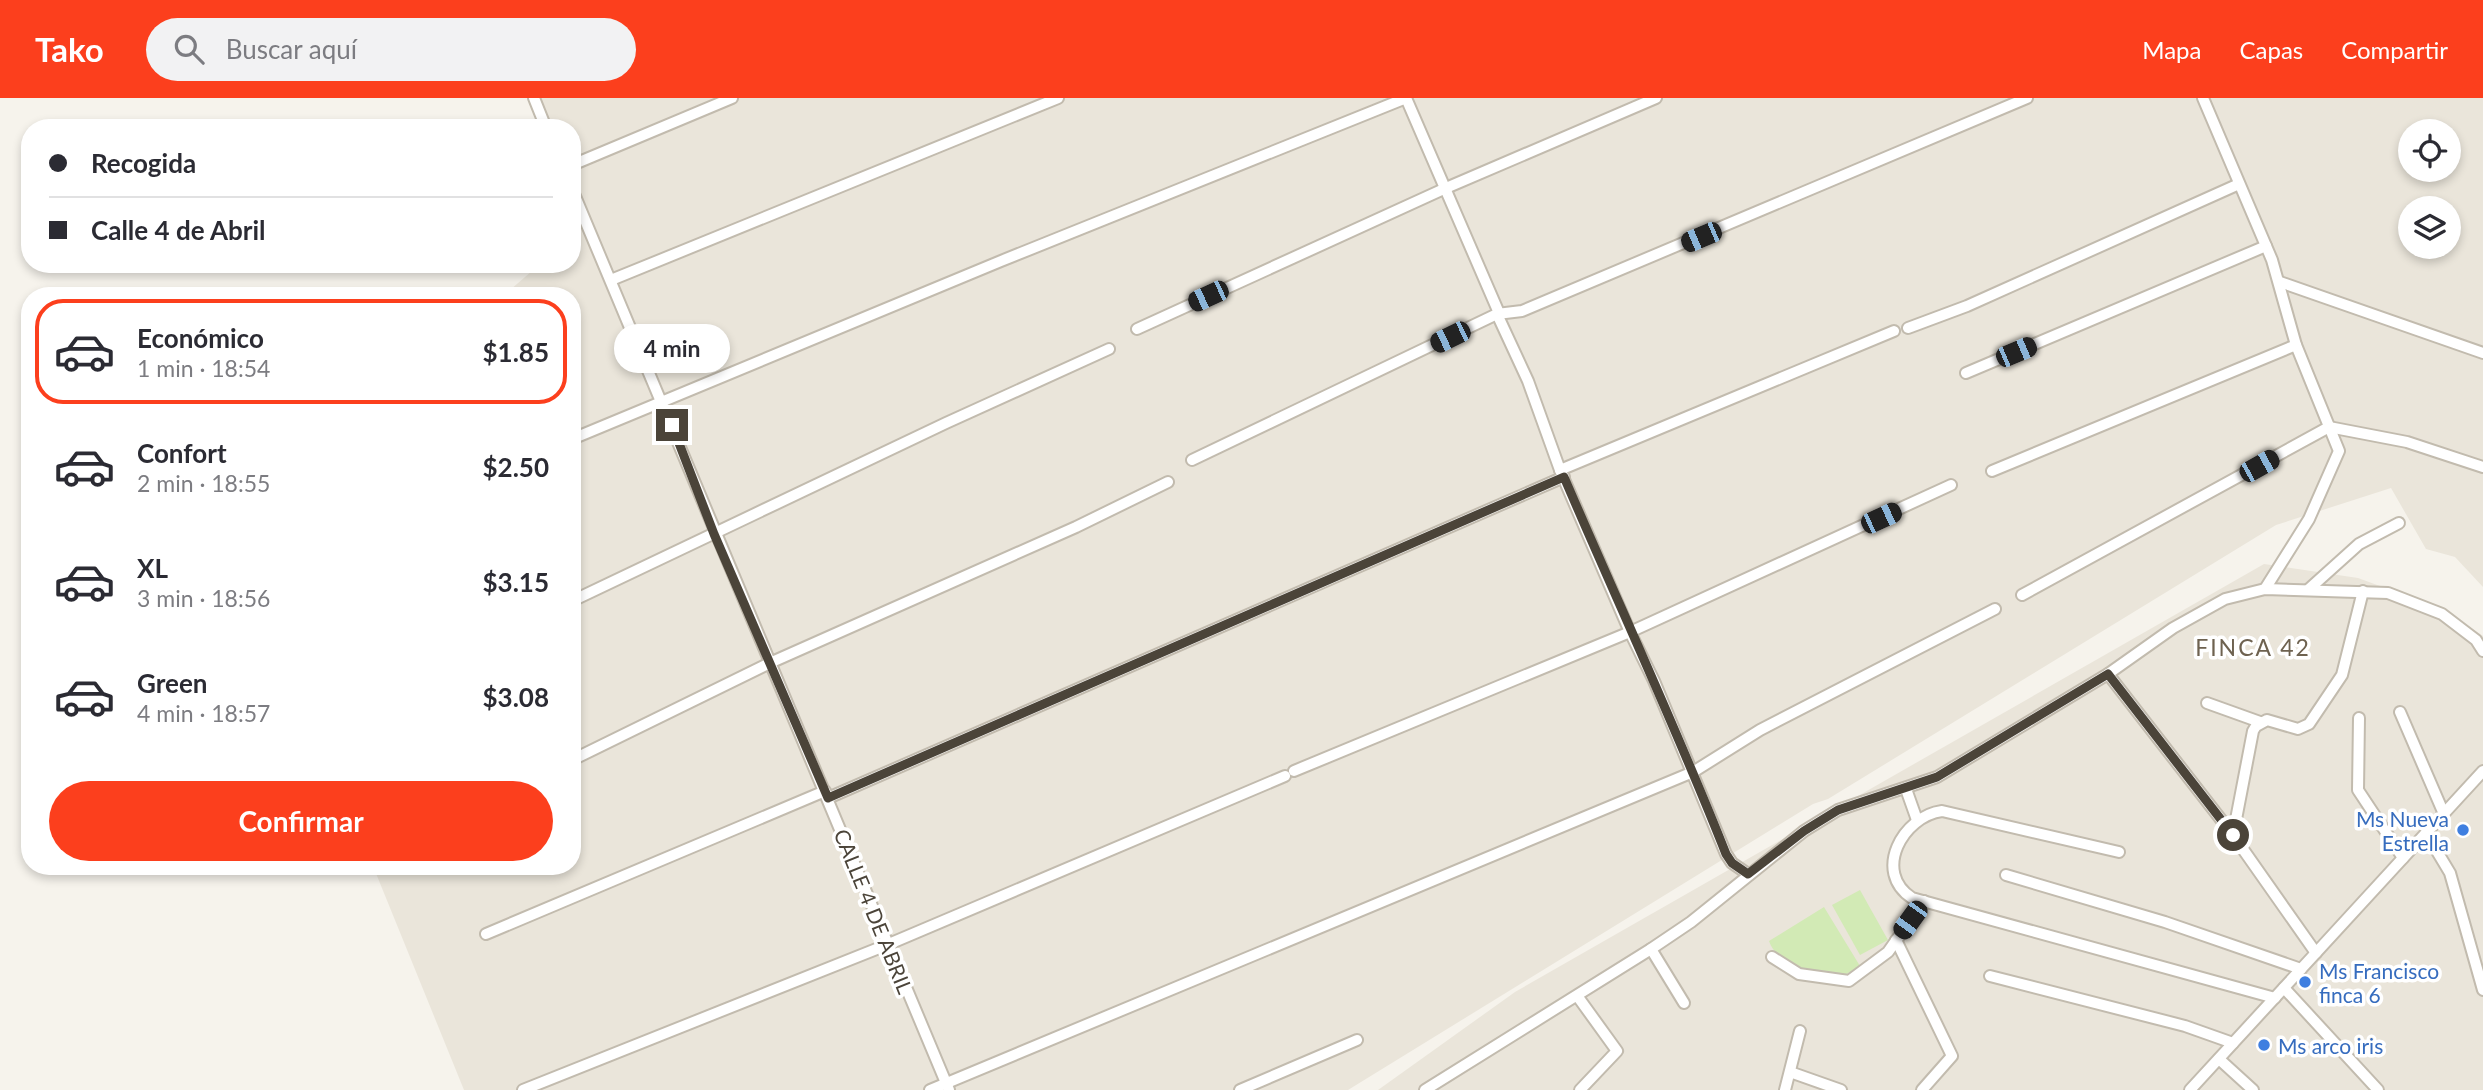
<!DOCTYPE html>
<html lang="es">
<head>
<meta charset="utf-8">
<style>
	:root { --surface:#fff; --page:#f2f2f3; --text:#2b2b33; --muted:#7c7c81; --line:#e1e1e2; --accent:#fc3f1d }
	body { margin:0; font-family:Lato,sans-serif; background:var(--page); color:var(--text); height:100vh; display:flex; flex-direction:column; font-size:26px; white-space:nowrap }
	* { box-sizing:border-box; margin:0 }
	p { font-size:23px; color:var(--muted) }
	.icon { flex:none; width:38px; height:38px; fill:none; stroke:currentColor; stroke-width:2; stroke-linecap:round; stroke-linejoin:round }
	.map { position:relative; flex:1; overflow:hidden }
	.sheet { position:absolute; left:21px; top:189px; width:560px; height:588px; display:flex; flex-direction:column; background:var(--surface); border-radius:28px; box-shadow:0 4px 10px #0003 }
	.sheet>* { flex:none }
	.hud { position:absolute; left:21px; top:21px; width:560px; height:154px; border-radius:28px; box-shadow:0 4px 10px #0003; display:grid; align-content:center; height:154px; padding:0 28px; background:var(--surface) }
	.fabs { position:absolute; left:2398px; top:21px; display:grid; gap:14px }
	.fabs a { display:grid; place-items:center; width:63px; height:63px; border-radius:50%; background:var(--surface); box-shadow:0 4px 10px #0003; font-size:35px }
	.end { position:absolute; width:32px; height:32px; margin:-16px; border:9px solid #4b4439; background:#fff; box-shadow:0 0 0 4px #fff }
	.from { border-radius:50% }
	.bubble { position:absolute; height:49px; border-radius:24px; background:var(--surface); box-shadow:0 4px 10px #0003; font-size:23px; font-weight:700; line-height:49px; text-align:center }
	.car { position:absolute; width:21px; height:42px; margin:-21px -10px; border-radius:9px; box-shadow:0 0 5px 2px #0007; background:linear-gradient(#222 24%,#8ab4d8 0 40%,#222 0 76%,#8ab4d8 0 86%,#222 0) }
	.hud b { display:flex; align-items:center; gap:24px; height:66px; font-size:26px }
	.hud b+b { border-top:2px solid var(--line) }
	.hud i { width:18px; height:18px; background:var(--text) }
	ul { padding:12px 0 0; list-style:none }
	li { display:flex; align-items:center; gap:21px; height:105px; margin:0 14px 10px; padding:0 14px; border:4px solid transparent; border-radius:28px }
	li div { flex:1 }
	li b { display:block; font-size:26px }
	li em { font-style:normal; font-weight:700 }
	li.active { border-color:var(--accent) }
	li>.icon { width:63px; height:63px; stroke-width:1.5 }
	.button { display:flex; gap:14px; margin-top:auto; padding:14px 28px }
	.button a { flex:1; height:80px; border-radius:42px; background:var(--accent); color:#fff; font-size:28px; font-weight:700; line-height:80px; text-align:center }
	header { display:flex; align-items:center; gap:42px; box-sizing:border-box; height:98px; padding:0 35px; background:var(--accent); color:#fff }
	header strong { font-size:33px }
	nav { display:flex; gap:38px; margin-inline-start:auto; font-size:24px }
	.search { width:490px; height:63px; background:var(--page); display:flex; align-items:center; gap:18px; box-sizing:border-box; padding:0 24px; border-radius:38px; color:var(--muted); font-size:26px }
	.map>svg:first-child { display:block }
	.residential { fill:#eae5da; fill-rule:evenodd }
	.pitch { fill:#d2eab5 }
	.lines { fill:none; stroke-linecap:round; stroke-linejoin:round }
	.minor-casing { stroke:#c2bbae; stroke-width:14 }
	.minor { stroke:#fff; stroke-width:10 }
	.route { stroke:#4b4439; stroke-width:9 }
	.shop-dot { fill:#3f7fe0; stroke:#fff; stroke-width:2.5 }
	.labels { text-anchor:middle; dominant-baseline:central; stroke-width:7; stroke-linejoin:round; paint-order:stroke }
	.shop-label { font-size:21px; fill:#366cbe; stroke:#fff; text-anchor:start }
	.street-label { font-size:21px; fill:#4b4439; stroke:#fff }
	.neighbourhood-label { font-size:23px; letter-spacing:2px; fill:#6e6250; stroke:#fff }
</style>
</head>
<body>
<header>
<strong>Tako</strong>
<div class="search"><svg class="icon" aria-label="search" viewBox="0 0 24 24"><circle cx="10" cy="10" r="6"/><path d="M15 15l6 6"/></svg>Buscar aquí</div>
<nav><a>Mapa</a><a>Capas</a><a>Compartir</a></nav>
</header>
<div class="map">
<svg width="2483" height="992" viewBox="0 0 2483 992">
	<rect width="100%" height="100%" fill="#f6f3ec"/>
	<g class="residential">
		<path d="M 535,0 L 2483,0 L 2483,489 L 2455,459 L 2426,451 L 2391,390 L 2276,427 L 1828,701 L 1813,706 L 1348,992 L 464,992 L 373,768 L 572,768 L 572,198 L 503,198 L 540,166 L 572,166 L 572,138 L 587,125 L 572,91 L 572,30 L 547,30 ZM 2410,33 L 2448,33 L 2448,72 L 2410,72 ZM 2410,110 L 2448,110 L 2448,149 L 2410,149 Z"/>
		<path d="M 2264,466 L 2358,480 L 2443,511 L 2483,538 L 2483,992 L 1378,992 L 1515,894 Z"/>
	</g>
	<g class="pitch">
		<path d="M 1860,792 L 1888,842 L 1860,857 L 1832,807 Z"/>
		<path d="M 1824,809 L 1860,868 C 1854,871 1846,877 1840,879 C 1816,883 1776,865 1769,843 Z"/>
	</g>
	<g class="lines">
		<g class="minor-casing">
			<g id="minor">
				<path d="M 534,0 L 546,30"/>
				<path d="M 1406,0 L 1499,215 L 1497,216 L 1528,283 L 1560,372 L 1630,534 L 1654,583 L 1726,756 L 1732,765 L 1748,776"/>
				<path d="M 2203,0 L 2272,162 L 2296,247 L 2339,353 L 2309,421 L 2265,491"/>
				<path d="M 572,67 L 732,0"/>
				<path d="M 572,91 L 949,992"/>
				<path d="M 611,182 L 1058,0"/>
				<path d="M 2280,184 L 2483,255"/>
				<path d="M 1908,230 L 1967,208 L 2239,86"/>
				<path d="M 1137,231 L 1446,90 L 1656,0"/>
				<path d="M 1966,275 L 2266,148"/>
				<path d="M 572,341 L 1001,163 L 1406,0"/>
				<path d="M 1192,362 L 1497,216 L 1522,213 L 2027,0"/>
				<path d="M 1560,372 L 1894,233"/>
				<path d="M 1992,373 L 2296,247"/>
				<path d="M 2309,491 L 2359,446 L 2399,425"/>
				<path d="M 2022,497 L 2329,329 L 2407,344 L 2483,369"/>
				<path d="M 572,503 L 946,325 L 1109,251"/>
				<path d="M 2108,576 L 2233,737 L 2316,855"/>
				<path d="M 2207,605 L 2260,624"/>
				<path d="M 2400,614 L 2444,716"/>
				<path d="M 2359,620 L 2358,692 L 2403,760"/>
				<path d="M 572,662 L 772,564 L 1076,429 L 1168,384"/>
				<path d="M 1294,673 L 1630,534 L 1951,387"/>
				<path d="M 1906,691 L 1917,722"/>
				<path d="M 2426,735 L 2450,775 L 2483,892"/>
				<path d="M 2233,737 L 2253,633 L 2256,628 L 2267,622 L 2298,631 L 2309,626 L 2342,577 L 2363,493"/>
				<path d="M 2119,754 L 1942,713 C 1903,718 1872,774 1912,800 L 2275,900"/>
				<path d="M 2006,777 L 2165,824 L 2301,871"/>
				<path d="M 486,836 L 825,693 L 828,700 L 1564,379"/>
				<path d="M 1896,842 L 1952,958 L 1922,992"/>
				<path d="M 1651,851 L 1684,905"/>
				<path d="M 1772,859 L 1799,876 L 1849,883 L 1888,854 L 1924,803"/>
				<path d="M 1990,878 L 2185,928 L 2233,945"/>
				<path d="M 2284,890 L 2378,992"/>
				<path d="M 1578,899 L 1617,953 L 1580,992"/>
				<path d="M 2219,961 L 2253,992"/>
				<path d="M 1790,974 L 1841,992"/>
				<path d="M 523,992 L 889,846 L 1285,678"/>
				<path d="M 930,992 L 1693,674 L 1760,632 L 1995,511"/>
				<path d="M 1240,992 L 1357,942"/>
				<path d="M 1425,992 L 1651,851 L 1691,824 L 1804,733 L 1838,712 L 1937,679 L 2108,576 L 2173,530 L 2225,501 L 2265,491 L 2388,495 L 2442,516 L 2476,542 L 2483,553"/>
				<path d="M 1785,992 L 1800,933"/>
				<path d="M 2190,992 L 2483,673"/>
			</g>
		</g>
		<use href="#minor" class="minor"/>
	</g>
	<g class="lines">
		<path class="route" d="M 672,327 L 714,436 L 828,700 L 1564,379 C 1618,505 1676,629 1726,756 L 1732,765 L 1748,776 L 1804,733 L 1838,712 L 1937,679 L 2108,576 L 2233,737"/>
	</g>
	<g class="shop-dot">
		<circle cx="2463" cy="732" r="7"/>
		<circle cx="2305" cy="884" r="7"/>
		<circle cx="2264" cy="947" r="7"/>
	</g>
	<g class="labels">
		<g class="shop-label">
			<text x="2449" y="720" text-anchor="end">Ms Nueva<tspan x="2449" dy="24">Estrella</tspan></text>
			<text x="2319" y="872">Ms Francisco<tspan x="2319" dy="24">finca 6</tspan></text>
			<text x="2278" y="947">Ms arco iris</text>
		</g>
		<g class="street-label">
			<text transform="translate(874 813) rotate(68)">CALLE 4 DE ABRIL</text>
		</g>
		<g class="neighbourhood-label">
			<text x="2253" y="549">FINCA 42</text>
		</g>
	</g>
</svg>
<div class="fabs">
<a><svg class="icon" aria-label="locate" viewBox="0 0 24 24"><circle cx="12" cy="12" r="6"/><path d="M12 2v4M12 18v4M2 12h4M18 12h4"/></svg></a>
<a><svg class="icon" aria-label="layers" viewBox="0 0 24 24"><path d="M12 4l9 5-9 5-9-5zM3 14l9 5 9-5"/></svg></a>
</div>
<i class="end from" style="left:2233px;top:737px"></i>
<i class="end" style="left:672px;top:327px"></i>
<div class="bubble" style="left:614px;top:226px;width:116px">4 min</div>
<i class="car" style="left:1701px;top:139px;rotate:247deg"></i>
<i class="car" style="left:1208px;top:198px;rotate:245deg"></i>
<i class="car" style="left:1450px;top:239px;rotate:244deg"></i>
<i class="car" style="left:2016px;top:254px;rotate:67deg"></i>
<i class="car" style="left:2259px;top:368px;rotate:61deg"></i>
<i class="car" style="left:1881px;top:420px;rotate:65deg"></i>
<i class="car" style="left:1910px;top:822px;rotate:216deg"></i>
<div class="hud">
<b><i class="from"></i>Recogida</b>
<b><i></i>Calle 4 de Abril</b>
</div>
<section class="sheet">
<ul>
<li class="active"><svg class="icon" aria-label="car" viewBox="0 0 24 24"><path d="M5 17H2v-5l4-1 3-4h7l3 4 3 1v5h-3M9 17h6M6 11h13"/><circle cx="7" cy="17" r="2"/><circle cx="17" cy="17" r="2"/></svg><div><b>Económico</b><p>1 min · 18:54</p></div><em>$1.85</em></li>
<li><svg class="icon" aria-label="car" viewBox="0 0 24 24"><path d="M5 17H2v-5l4-1 3-4h7l3 4 3 1v5h-3M9 17h6M6 11h13"/><circle cx="7" cy="17" r="2"/><circle cx="17" cy="17" r="2"/></svg><div><b>Confort</b><p>2 min · 18:55</p></div><em>$2.50</em></li>
<li><svg class="icon" aria-label="car" viewBox="0 0 24 24"><path d="M5 17H2v-5l4-1 3-4h7l3 4 3 1v5h-3M9 17h6M6 11h13"/><circle cx="7" cy="17" r="2"/><circle cx="17" cy="17" r="2"/></svg><div><b>XL</b><p>3 min · 18:56</p></div><em>$3.15</em></li>
<li><svg class="icon" aria-label="car" viewBox="0 0 24 24"><path d="M5 17H2v-5l4-1 3-4h7l3 4 3 1v5h-3M9 17h6M6 11h13"/><circle cx="7" cy="17" r="2"/><circle cx="17" cy="17" r="2"/></svg><div><b>Green</b><p>4 min · 18:57</p></div><em>$3.08</em></li>
</ul>
<div class="button"><a>Confirmar</a></div>
</section>
</div>
</body>
</html>
